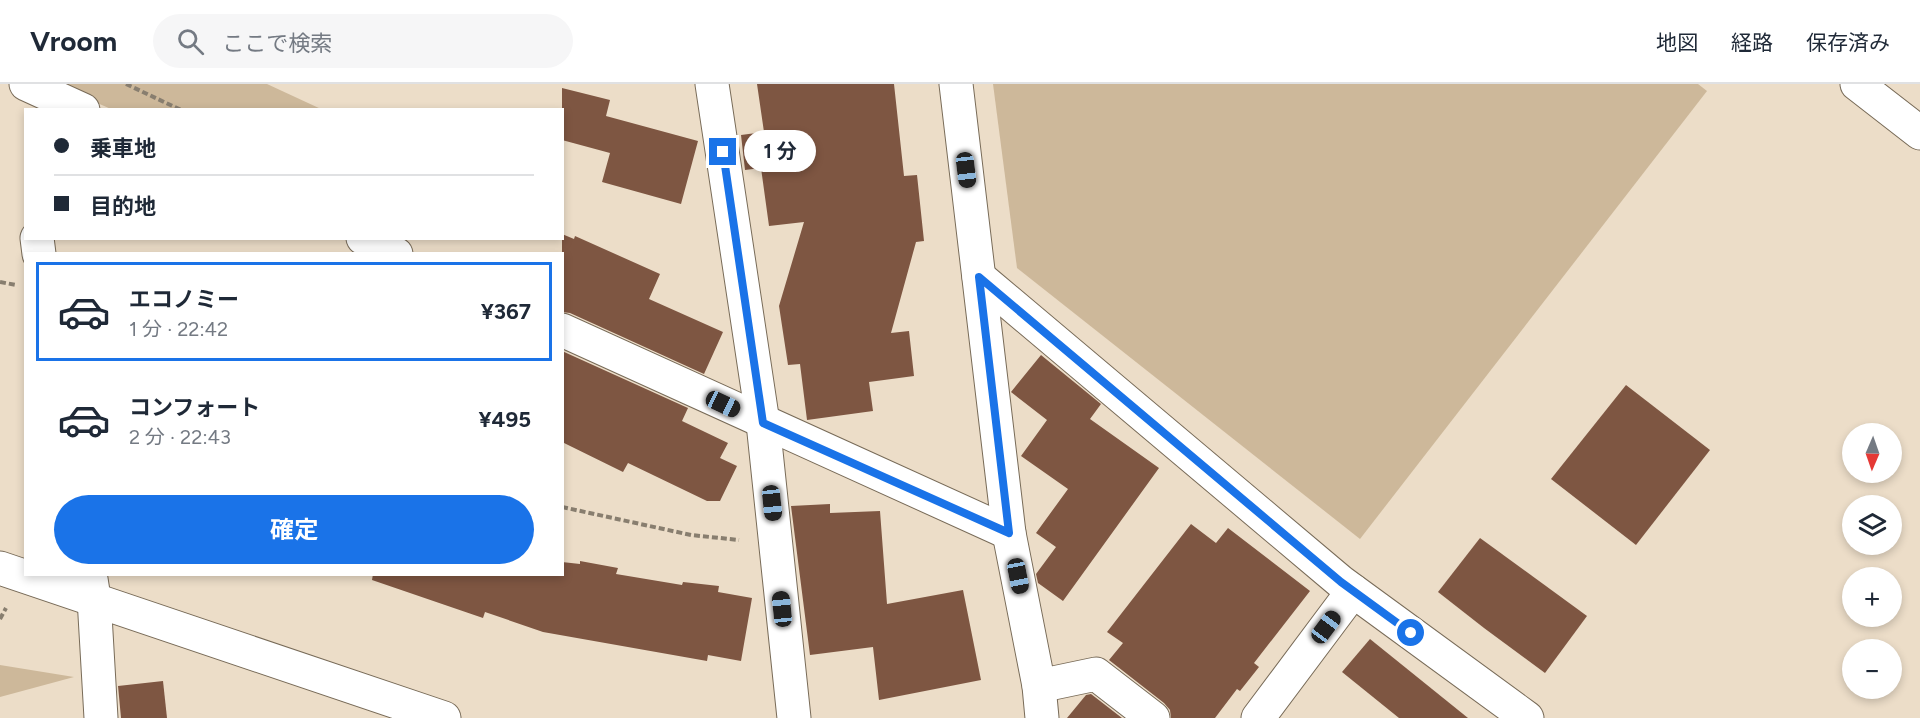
<!DOCTYPE html>
<html lang="ja">
<head>
<meta charset="utf-8">
<style>
	:root { --surface:#fff; --page:#f6f6f7; --text:#1f2937; --muted:#747a83; --line:#e0e1e3; --accent:#1a73e8 }
	body { margin:0; font-family:Figtree,"Noto Sans JP",sans-serif; background:var(--page); color:var(--text); height:100vh; display:flex; flex-direction:column; font-size:22px; white-space:nowrap }
	* { box-sizing:border-box; margin:0 }
	p { font-size:20px; color:var(--muted) }
	.icon { flex:none; width:33px; height:33px; fill:none; stroke:currentColor; stroke-width:2; stroke-linecap:round; stroke-linejoin:round }
	.map { position:relative; flex:1; overflow:hidden }
	.panel { position:absolute; left:24px; top:168px; width:540px; height:324px; display:flex; flex-direction:column; background:var(--surface); border-radius:0px; box-shadow:0 3px 9px #0003 }
	.panel>* { flex:none }
	.top-card { position:absolute; left:24px; top:24px; width:540px; height:132px; border-radius:0px; box-shadow:0 3px 9px #0003; display:grid; align-content:center; height:132px; padding:0 30px; background:var(--surface) }
	.needle { width:39px; rotate:182deg }
	.tools { position:absolute; left:1842px; top:339px; display:grid; gap:12px }
	.tools a { display:grid; place-items:center; width:60px; height:60px; border-radius:50%; background:var(--surface); box-shadow:0 3px 9px #0003; font-size:30px }
	.end { position:absolute; width:27px; height:27px; margin:-14px; border:8px solid #1a73e8; background:#fff; box-shadow:0 0 0 3px #fff }
	.from { border-radius:50% }
	.bubble { position:absolute; height:42px; border-radius:21px; background:var(--surface); box-shadow:0 3px 9px #0003; font-size:20px; font-weight:700; line-height:42px; text-align:center }
	.car { position:absolute; width:18px; height:36px; margin:-18px -9px; border-radius:8px; box-shadow:0 0 4px 2px #0007; background:linear-gradient(#222 24%,#8ab4d8 0 40%,#222 0 76%,#8ab4d8 0 86%,#222 0) }
	.top-card b { display:flex; align-items:center; gap:21px; height:57px; font-size:22px }
	.top-card b+b { border-top:2px solid var(--line) }
	.top-card i { width:15px; height:15px; background:var(--text) }
	ul { padding:10px 0 0; list-style:none }
	li { display:flex; align-items:center; gap:18px; height:99px; margin:0 12px 9px; padding:0 18px; border:3px solid transparent; border-radius:0px }
	li div { flex:1 }
	li b { display:block; font-size:22px }
	li em { font-style:normal; font-weight:700 }
	li.selected { border-color:var(--accent) }
	li>.icon { width:54px; height:54px; stroke-width:1.5 }
	.cta { display:flex; gap:12px; margin-top:auto; padding:12px 30px }
	.cta a { flex:1; height:69px; border-radius:36px; background:var(--accent); color:#fff; font-size:24px; font-weight:700; line-height:69px; text-align:center }
	header { display:flex; align-items:center; gap:36px; box-sizing:border-box; height:84px; padding:0 30px; background:var(--surface); border-bottom:2px solid var(--line) }
	header strong { font-size:28px }
	nav { display:flex; gap:33px; margin-inline-start:auto; font-size:21px }
	.search { width:420px; height:54px; background:var(--page); display:flex; align-items:center; gap:15px; box-sizing:border-box; padding:0 21px; border-radius:33px; color:var(--muted); font-size:22px }
	.map>svg:first-child { display:block }
	.green { fill:#cdb89a }
	.building { fill:#7e5642 }
	.lines { fill:none; stroke-linecap:round; stroke-linejoin:round }
	.street-casing { stroke:#786b58; stroke-width:35 }
	.path { stroke:#887e6f; stroke-width:4; stroke-dasharray:6 3; stroke-linecap:butt }
	.street { stroke:#fff; stroke-width:33 }
	.route { stroke:#1a73e8; stroke-width:8 }
</style>
</head>
<body>
<header>
<strong>Vroom</strong>
<div class="search"><svg class="icon" aria-label="search" viewBox="0 0 24 24"><circle cx="10" cy="10" r="6"/><path d="M15 15l6 6"/></svg>ここで検索</div>
<nav><a>地図</a><a>経路</a><a>保存済み</a></nav>
</header>
<div class="map">
<svg width="1920" height="634" viewBox="0 0 1920 634">
	<rect width="100%" height="100%" fill="#ecddc8"/>
	<g class="green">
		<path d="M 66,0 L 267,0 L 321,25 L 111,25 L 72,8 Z"/>
		<path d="M 993,0 L 1698,0 L 1707,7 L 1360,455 L 1017,184 Z"/>
		<path d="M 0,581 L 74,593 L 0,613 Z"/>
	</g>
	<g class="building">
		<path d="M 757,0 L 894,0 L 904,92 L 917,91 L 924,157 L 916,158 L 891,249 L 909,247 L 914,292 L 869,298 L 873,327 L 807,336 L 800,280 L 788,281 L 779,222 L 804,138 L 769,142 L 761,84 L 745,86 L 741,51 L 764,48 Z"/>
		<path d="M 562,4 L 610,16 L 606,32 L 698,57 L 681,120 L 602,98 L 610,69 L 562,56 Z"/>
		<path d="M 562,150 L 574,155 L 575,152 L 660,190 L 649,215 L 723,248 L 704,290 L 570,229 L 562,228 Z"/>
		<path d="M 562,267 L 688,324 L 682,337 L 728,359 L 720,374 L 737,382 L 720,417 L 707,417 L 628,379 L 623,388 L 562,358 Z"/>
		<path d="M 1041,271 L 1101,320 L 1090,335 L 1159,384 L 1063,517 L 1038,499 L 1036,490 L 1056,463 L 1036,449 L 1068,405 L 1021,372 L 1047,336 L 1011,308 Z"/>
		<path d="M 1626,301 L 1710,366 L 1636,461 L 1551,395 Z"/>
		<path d="M 830,420 L 830,429 L 880,427 L 887,520 L 963,506 L 981,596 L 879,616 L 873,563 L 810,571 L 791,422 Z"/>
		<path d="M 1191,440 L 1216,459 L 1228,444 L 1310,507 L 1254,579 L 1259,583 L 1240,607 L 1237,605 L 1215,634 L 1171,634 L 1170,626 L 1164,619 L 1109,576 L 1123,559 L 1107,548 Z"/>
		<path d="M 1480,454 L 1587,532 L 1545,589 L 1484,544 L 1438,508 Z"/>
		<path d="M 580,477 L 618,484 L 616,490 L 682,501 L 683,498 L 719,502 L 718,508 L 752,514 L 741,577 L 708,571 L 707,577 L 543,548 L 485,528 L 483,534 L 372,496 L 373,490 L 562,490 L 562,478 L 580,480 Z"/>
		<path d="M 1370,555 L 1468,634 L 1399,634 L 1342,588 Z"/>
		<path d="M 163,597 L 167,634 L 121,634 L 118,602 Z"/>
		<path d="M 1091,610 L 1122,634 L 1067,634 L 1086,611 Z"/>
	</g>
	<g class="lines">
		<g class="street-casing">
			<g id="street">
				<path d="M 26,0 L 83,26"/>
				<path d="M 712,0 L 763,339 L 794,634"/>
				<path d="M 956,0 L 1009,449 L 1039,602 L 1042,634"/>
				<path d="M 1857,0 L 1920,49"/>
				<path d="M 37,154 L 39,170"/>
				<path d="M 363,154 L 396,170"/>
				<path d="M 979,193 L 1341,498 L 1527,634"/>
				<path d="M 562,246 L 1009,449"/>
				<path d="M 0,484 L 444,634"/>
				<path d="M 91,495 L 94,514 L 101,634"/>
				<path d="M 1039,602 L 1096,590 L 1153,634"/>
				<path d="M 1258,634 L 1353,507"/>
			</g>
		</g>
		<g class="path">
			<path d="M 126,0 L 181,26"/>
			<path d="M 0,198 L 16,201"/>
			<path d="M 562,423 L 691,451 L 739,456"/>
			<path d="M 0,535 L 6,524"/>
		</g>
		<use href="#street" class="street"/>
	</g>
	<g class="lines">
		<path class="route" d="M 723,68 L 763,339 L 1009,449 L 979,193 L 1341,498 L 1411,549"/>
	</g>
</svg>
<div class="tools">
<a><svg class="needle" viewBox="-14 -14 28 28"><path d="M0-13l5 13h-10z" fill="#e53935"/><path d="M0 13l5-13h-10z" fill="#747a83"/></svg></a>
<a><svg class="icon" aria-label="layers" viewBox="0 0 24 24"><path d="M12 4l9 5-9 5-9-5zM3 14l9 5 9-5"/></svg></a>
<a>+</a>
<a>−</a>
</div>
<i class="end from" style="left:1411px;top:549px"></i>
<i class="end" style="left:723px;top:68px"></i>
<div class="bubble" style="left:744px;top:46px;width:72px">1 分</div>
<i class="car" style="left:966px;top:86px;rotate:173deg"></i>
<i class="car" style="left:723px;top:320px;rotate:115deg"></i>
<i class="car" style="left:772px;top:419px;rotate:174deg"></i>
<i class="car" style="left:1018px;top:492px;rotate:169deg"></i>
<i class="car" style="left:782px;top:525px;rotate:354deg"></i>
<i class="car" style="left:1326px;top:543px;rotate:37deg"></i>
<div class="top-card">
<b><i class="from"></i>乗車地</b>
<b><i></i>目的地</b>
</div>
<section class="panel">
<ul>
<li class="selected"><svg class="icon" aria-label="car" viewBox="0 0 24 24"><path d="M5 17H2v-5l4-1 3-4h7l3 4 3 1v5h-3M9 17h6M6 11h13"/><circle cx="7" cy="17" r="2"/><circle cx="17" cy="17" r="2"/></svg><div><b>エコノミー</b><p>1 分 · 22:42</p></div><em>¥367</em></li>
<li><svg class="icon" aria-label="car" viewBox="0 0 24 24"><path d="M5 17H2v-5l4-1 3-4h7l3 4 3 1v5h-3M9 17h6M6 11h13"/><circle cx="7" cy="17" r="2"/><circle cx="17" cy="17" r="2"/></svg><div><b>コンフォート</b><p>2 分 · 22:43</p></div><em>¥495</em></li>
</ul>
<div class="cta"><a>確定</a></div>
</section>
</div>
</body>
</html>
